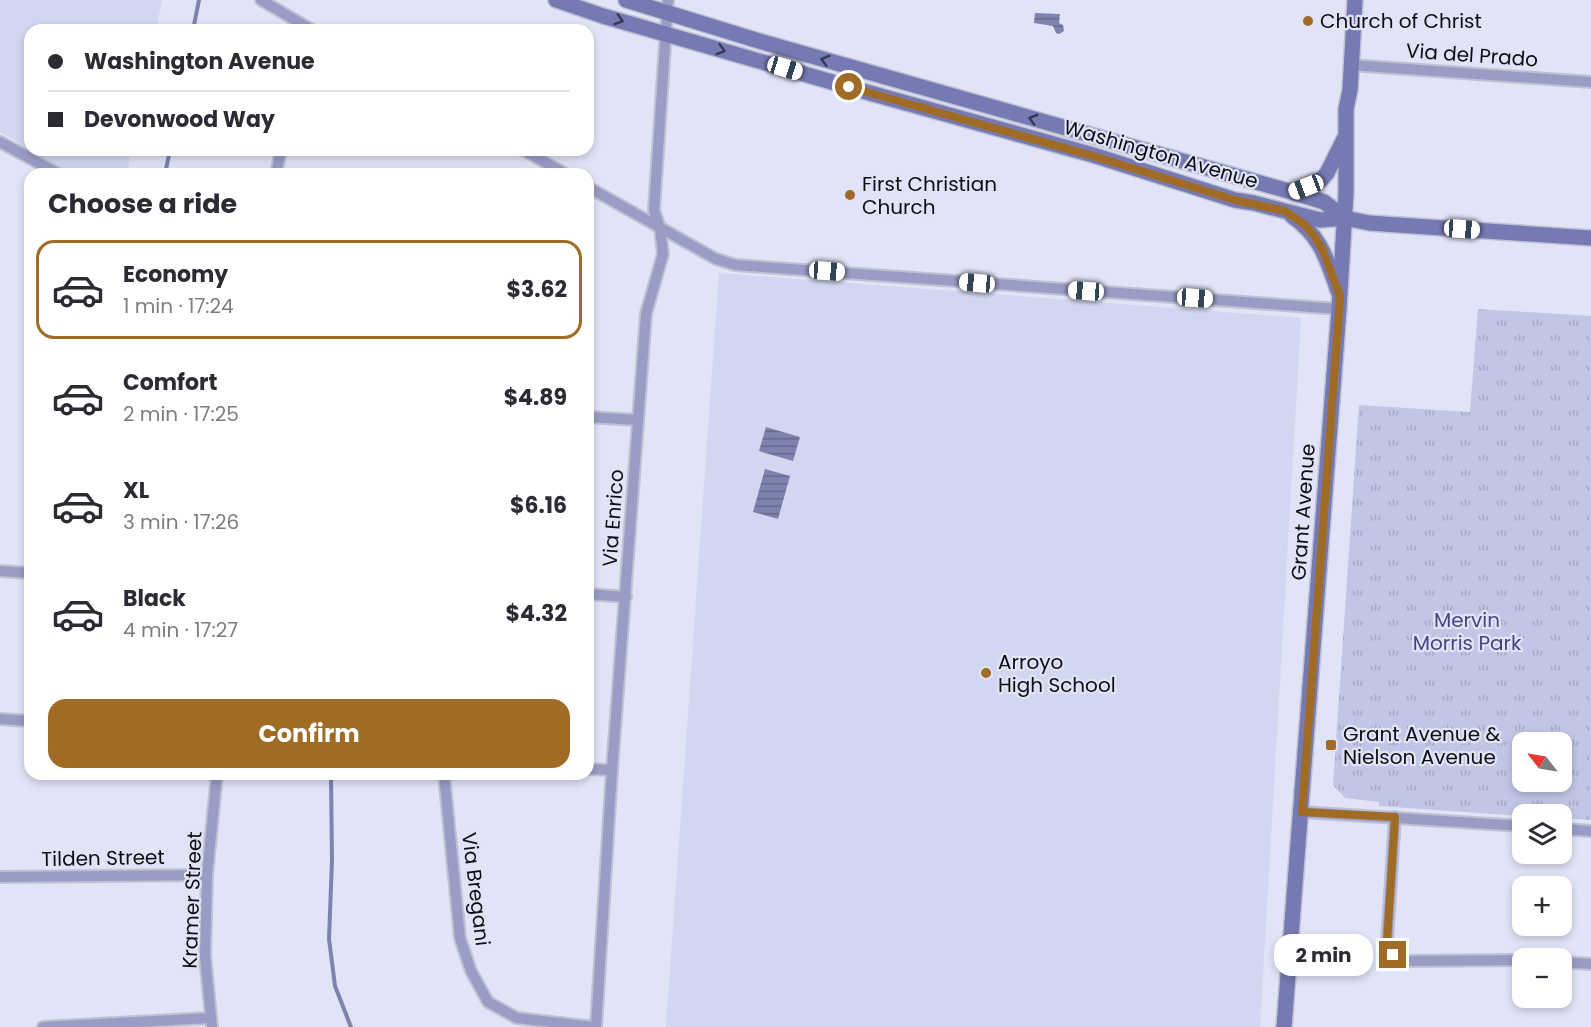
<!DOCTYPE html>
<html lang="en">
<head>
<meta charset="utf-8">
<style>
	:root { --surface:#fff; --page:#f2f2f3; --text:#2b2b33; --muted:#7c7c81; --line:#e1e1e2; --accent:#a06b24 }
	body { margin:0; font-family:Poppins,sans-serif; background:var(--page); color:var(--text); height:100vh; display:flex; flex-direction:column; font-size:22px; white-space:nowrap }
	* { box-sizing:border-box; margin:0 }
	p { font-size:20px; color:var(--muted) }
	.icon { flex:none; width:33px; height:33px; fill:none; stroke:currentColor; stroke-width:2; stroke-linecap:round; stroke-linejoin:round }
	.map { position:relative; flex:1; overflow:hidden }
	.panel { position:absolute; left:24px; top:168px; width:570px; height:612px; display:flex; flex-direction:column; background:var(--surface); border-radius:18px; box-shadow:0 3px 9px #0003 }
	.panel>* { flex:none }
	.hud { position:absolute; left:24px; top:24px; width:570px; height:132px; border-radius:18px; box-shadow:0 3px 9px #0003; display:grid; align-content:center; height:132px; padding:0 24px; background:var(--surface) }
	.needle { width:39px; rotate:301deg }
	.tools { position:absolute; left:1512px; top:732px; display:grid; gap:12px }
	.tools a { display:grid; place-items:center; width:60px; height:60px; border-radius:12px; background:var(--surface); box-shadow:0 3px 9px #0003; font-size:30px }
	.end { position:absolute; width:27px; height:27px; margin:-14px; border:8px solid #a06b24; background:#fff; box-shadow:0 0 0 3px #fff }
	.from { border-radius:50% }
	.bubble { position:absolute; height:42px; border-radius:18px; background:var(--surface); box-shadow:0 3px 9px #0003; font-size:20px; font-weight:700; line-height:42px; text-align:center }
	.car { position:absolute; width:18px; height:36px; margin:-18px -9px; border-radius:8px; box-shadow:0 0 4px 2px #0007; background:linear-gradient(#fff 24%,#345 0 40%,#fff 0 76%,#345 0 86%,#fff 0) }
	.hud b { display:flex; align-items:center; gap:21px; height:57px; font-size:22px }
	.hud b+b { border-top:2px solid var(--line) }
	.hud i { width:15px; height:15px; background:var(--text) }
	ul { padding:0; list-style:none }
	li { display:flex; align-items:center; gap:18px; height:99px; margin:0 12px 9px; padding:0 12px; border:3px solid transparent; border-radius:18px }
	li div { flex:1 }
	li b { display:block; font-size:22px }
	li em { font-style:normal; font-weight:700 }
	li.on { border-color:var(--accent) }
	li>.icon { width:54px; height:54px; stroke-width:1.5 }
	h2 { padding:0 24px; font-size:27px; line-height:72px }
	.cta { display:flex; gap:12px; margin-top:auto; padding:12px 24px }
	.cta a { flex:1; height:69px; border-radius:18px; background:var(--accent); color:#fff; font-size:24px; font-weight:700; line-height:69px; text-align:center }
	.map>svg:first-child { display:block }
	.built { fill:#d2d6f0 }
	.grass { fill:url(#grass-tufts); fill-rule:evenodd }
	.water { fill:url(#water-rules) }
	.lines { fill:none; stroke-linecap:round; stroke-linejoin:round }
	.stream { stroke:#7e82af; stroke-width:4 }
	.street-casing { stroke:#bfc1d3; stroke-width:14 }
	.secondary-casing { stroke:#bfc1d3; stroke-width:18 }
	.street { stroke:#999dc5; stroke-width:10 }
	.secondary { stroke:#767ab3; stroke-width:15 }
	.oneway { stroke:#373954 }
	.route { stroke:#a06b24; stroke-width:8 }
	.poi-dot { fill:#a06b24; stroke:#e1e3f7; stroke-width:2 }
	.labels { text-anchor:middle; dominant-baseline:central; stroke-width:4.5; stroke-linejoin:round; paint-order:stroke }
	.poi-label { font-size:20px; fill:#0d0e14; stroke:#e1e3f7; text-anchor:start }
	.street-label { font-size:20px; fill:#0d0e14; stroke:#e1e3f7 }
	.park-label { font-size:20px; fill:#444581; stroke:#e1e3f7 }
</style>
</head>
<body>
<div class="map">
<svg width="1591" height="1027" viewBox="0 0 1591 1027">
	<defs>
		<pattern id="grass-tufts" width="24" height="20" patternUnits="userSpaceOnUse" patternTransform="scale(1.5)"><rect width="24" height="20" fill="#c2c5e5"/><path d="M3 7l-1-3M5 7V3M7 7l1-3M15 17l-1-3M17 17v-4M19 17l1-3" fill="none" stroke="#a6a8c4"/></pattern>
		<pattern id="water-rules" width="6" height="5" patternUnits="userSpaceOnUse" patternTransform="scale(1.5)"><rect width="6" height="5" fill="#7e82af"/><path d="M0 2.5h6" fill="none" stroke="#66698d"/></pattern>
	</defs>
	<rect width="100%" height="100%" fill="#e1e3f7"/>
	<g class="built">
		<path d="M 0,0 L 162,0 L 156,30 L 30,30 L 30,149 L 0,132 Z"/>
		<path d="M 31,150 L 131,150 L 127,174 L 72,174 Z"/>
		<path d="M 719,273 L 1301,318 L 1260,1027 L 666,1027 Z"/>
	</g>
	<path class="grass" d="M 1478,309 L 1591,316 L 1591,820 L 1562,818 L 1562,814 L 1522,816 L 1379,806 L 1379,802 L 1345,798 L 1333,785 L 1359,405 L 1470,412 ZM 1522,742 L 1562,742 L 1562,782 L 1522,782 Z"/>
	<g class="water">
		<path d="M 1035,13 L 1060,14 L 1059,23 L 1063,25 L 1064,31 L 1059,34 L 1056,33 L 1053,26 L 1034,23 Z"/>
		<path d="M 766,427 L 800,437 L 793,461 L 759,451 Z"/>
		<path d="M 765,469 L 790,476 L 778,519 L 753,512 Z"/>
	</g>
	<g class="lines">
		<g class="stream">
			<path d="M 193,30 L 199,0"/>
			<path d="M 165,174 L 170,150"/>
			<path d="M 331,774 L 332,860 L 329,939 L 335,986 L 351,1027"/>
		</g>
		<g class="street-casing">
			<g id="street">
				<path d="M 261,0 L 312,30"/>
				<path d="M 1351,65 L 1591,82"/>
				<path d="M 0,142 L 59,174"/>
				<path d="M 523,150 L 566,174"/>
				<path d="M 276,174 L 281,150"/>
				<path d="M 588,187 L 716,259 L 736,265 L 1339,309"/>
				<path d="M 588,417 L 638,420"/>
				<path d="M 0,571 L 30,573"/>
				<path d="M 588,594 L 626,597"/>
				<path d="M 0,719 L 30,721"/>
				<path d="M 588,769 L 612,770"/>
				<path d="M 444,774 L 460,938 L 471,971 L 488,1002 L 517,1018 L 593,1027"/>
				<path d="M 1302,812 L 1522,826"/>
				<path d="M 1395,817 L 1387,942 L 1393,955 L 1405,961 L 1522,960"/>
				<path d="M 1562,829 L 1591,831"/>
				<path d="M 0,877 L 207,875"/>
				<path d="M 1562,962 L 1591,964"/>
				<path d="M 43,1027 L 210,1018"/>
				<path d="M 212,1027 L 205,956 L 207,875 L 217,774"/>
				<path d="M 596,1027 L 612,770 L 646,314 L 663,254 L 660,228 L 654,210 L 668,0"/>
			</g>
		</g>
		<g class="secondary-casing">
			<g id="secondary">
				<path d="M 556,0 L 603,16 L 870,93 L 1093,155 L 1235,200 L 1254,203 L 1320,220 L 1345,218 L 1369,223 L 1591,238"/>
				<path d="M 626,0 L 759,41 L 1292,192 L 1324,202 L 1345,218"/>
				<path d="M 1292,192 L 1322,179 L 1327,173 L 1344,139"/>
				<path d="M 1292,216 C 1321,236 1327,260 1338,291"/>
				<path d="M 1284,1027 L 1339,309 L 1346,192 L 1346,109 L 1350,90 L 1355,0"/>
			</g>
		</g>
		<use href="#street" class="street"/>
		<use href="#secondary" class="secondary"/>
	</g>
	<defs><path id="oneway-chevron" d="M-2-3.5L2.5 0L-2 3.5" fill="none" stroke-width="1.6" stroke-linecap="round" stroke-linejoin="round" transform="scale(1.5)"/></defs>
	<g class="oneway">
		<use href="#oneway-chevron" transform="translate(619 20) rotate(16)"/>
		<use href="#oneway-chevron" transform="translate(721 50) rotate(16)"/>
		<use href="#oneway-chevron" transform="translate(825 60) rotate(-164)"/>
		<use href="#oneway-chevron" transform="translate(1033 119) rotate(-164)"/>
	</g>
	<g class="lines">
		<path class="route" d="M 849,87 L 1093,156 L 1235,200 L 1285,211 L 1305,225 L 1315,237 L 1323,251 L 1340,296 L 1302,812 L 1395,817 L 1387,942 L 1393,955"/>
	</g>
	<g class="poi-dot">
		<circle cx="1308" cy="21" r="6"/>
		<circle cx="850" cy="195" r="6"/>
		<circle cx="986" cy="673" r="6"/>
		<rect x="1325" y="739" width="12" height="12" rx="3"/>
	</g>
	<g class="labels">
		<g class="poi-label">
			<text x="1320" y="21">Church of Christ</text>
			<text x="862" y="184">First Christian<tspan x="862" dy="23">Church</tspan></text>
			<text x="998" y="662">Arroyo<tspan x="998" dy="23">High School</tspan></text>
			<text x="1343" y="734">Grant Avenue &amp;<tspan x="1343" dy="23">Nielson Avenue</tspan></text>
		</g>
		<g class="street-label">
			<text transform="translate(1472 55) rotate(4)">Via del Prado</text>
			<text transform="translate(1161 154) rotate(16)">Washington Avenue</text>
			<text transform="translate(1303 512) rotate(-86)">Grant Avenue</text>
			<text transform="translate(613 518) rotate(-86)">Via Enrico</text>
			<text transform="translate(103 858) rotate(-1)">Tilden Street</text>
			<text transform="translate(476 889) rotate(83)">Via Bregani</text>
			<text transform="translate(192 900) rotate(-88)">Kramer Street</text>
		</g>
		<g class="park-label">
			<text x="1467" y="620">Mervin<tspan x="1467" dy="23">Morris Park</tspan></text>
		</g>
	</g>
</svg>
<div class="tools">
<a><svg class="needle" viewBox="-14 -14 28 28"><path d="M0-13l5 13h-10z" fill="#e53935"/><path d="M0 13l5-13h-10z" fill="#7c7c81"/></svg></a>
<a><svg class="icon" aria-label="layers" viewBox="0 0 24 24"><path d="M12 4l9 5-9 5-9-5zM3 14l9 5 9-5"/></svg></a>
<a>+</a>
<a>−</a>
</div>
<i class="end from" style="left:849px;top:87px"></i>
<i class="end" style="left:1393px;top:955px"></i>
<div class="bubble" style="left:1274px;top:934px;width:99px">2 min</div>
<i class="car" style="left:785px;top:68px;rotate:107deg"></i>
<i class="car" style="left:1306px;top:187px;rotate:249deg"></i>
<i class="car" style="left:1462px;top:229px;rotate:94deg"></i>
<i class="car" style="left:827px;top:271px;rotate:94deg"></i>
<i class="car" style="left:977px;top:283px;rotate:275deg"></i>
<i class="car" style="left:1086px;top:291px;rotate:274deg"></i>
<i class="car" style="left:1195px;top:298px;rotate:94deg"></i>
<div class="hud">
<b><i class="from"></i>Washington Avenue</b>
<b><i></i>Devonwood Way</b>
</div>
<section class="panel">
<h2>Choose a ride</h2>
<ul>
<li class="on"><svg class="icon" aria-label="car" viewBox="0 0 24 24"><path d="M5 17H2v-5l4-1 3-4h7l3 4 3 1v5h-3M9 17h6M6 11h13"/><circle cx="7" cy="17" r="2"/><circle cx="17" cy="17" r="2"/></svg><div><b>Economy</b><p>1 min · 17:24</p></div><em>$3.62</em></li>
<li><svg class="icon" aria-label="car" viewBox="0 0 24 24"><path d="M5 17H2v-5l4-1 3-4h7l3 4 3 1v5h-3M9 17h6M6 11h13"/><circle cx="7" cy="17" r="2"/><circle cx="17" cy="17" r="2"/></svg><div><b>Comfort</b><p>2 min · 17:25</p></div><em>$4.89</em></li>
<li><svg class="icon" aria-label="car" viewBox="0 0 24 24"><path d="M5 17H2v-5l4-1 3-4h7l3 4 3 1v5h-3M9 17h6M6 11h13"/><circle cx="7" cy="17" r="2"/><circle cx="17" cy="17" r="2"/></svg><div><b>XL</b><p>3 min · 17:26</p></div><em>$6.16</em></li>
<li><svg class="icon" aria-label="car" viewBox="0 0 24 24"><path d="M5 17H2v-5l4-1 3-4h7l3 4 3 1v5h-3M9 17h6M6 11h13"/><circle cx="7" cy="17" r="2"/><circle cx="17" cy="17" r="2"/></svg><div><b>Black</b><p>4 min · 17:27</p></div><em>$4.32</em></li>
</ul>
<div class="cta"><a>Confirm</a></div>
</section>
</div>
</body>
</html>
